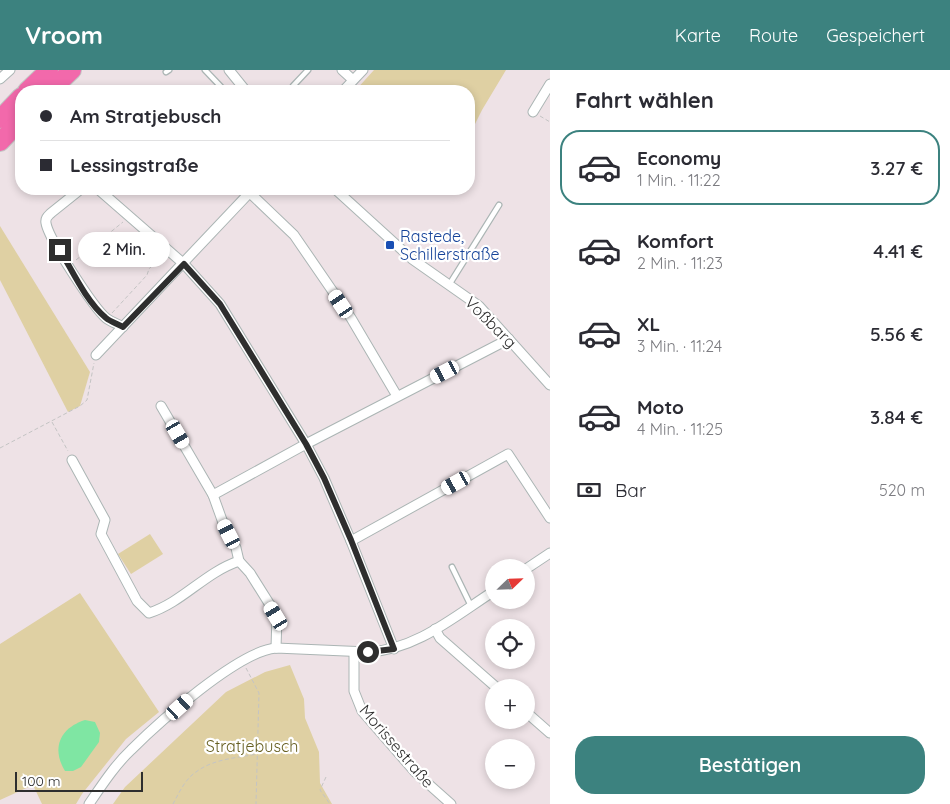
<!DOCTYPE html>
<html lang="de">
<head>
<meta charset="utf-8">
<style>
	:root { --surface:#fff; --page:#f7f7f7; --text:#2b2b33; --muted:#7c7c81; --line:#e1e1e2; --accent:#3c827f }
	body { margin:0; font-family:Quicksand,sans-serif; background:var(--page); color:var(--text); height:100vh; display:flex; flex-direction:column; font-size:19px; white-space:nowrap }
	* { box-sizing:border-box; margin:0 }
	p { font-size:16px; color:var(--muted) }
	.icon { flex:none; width:28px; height:28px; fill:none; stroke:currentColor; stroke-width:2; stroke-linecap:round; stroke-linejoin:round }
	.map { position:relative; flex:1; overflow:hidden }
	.panel { display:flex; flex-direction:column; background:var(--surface); width:400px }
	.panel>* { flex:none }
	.top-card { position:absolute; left:15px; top:15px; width:460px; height:110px; border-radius:20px; box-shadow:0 2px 8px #0003; display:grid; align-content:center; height:110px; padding:0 25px; background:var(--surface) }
	.needle { width:32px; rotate:67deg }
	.controls { position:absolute; left:485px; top:489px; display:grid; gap:10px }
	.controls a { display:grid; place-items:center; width:50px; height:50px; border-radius:50%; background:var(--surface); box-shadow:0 2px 8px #0003; font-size:25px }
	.scale { position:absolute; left:15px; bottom:12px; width:128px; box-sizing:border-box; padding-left:5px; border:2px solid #2e2e2e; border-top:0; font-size:14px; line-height:18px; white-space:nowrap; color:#2e2e2e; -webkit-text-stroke:4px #fff; paint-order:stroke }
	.end { position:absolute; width:22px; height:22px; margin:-11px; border:6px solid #2e2e2e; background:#fff; box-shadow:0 0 0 2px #fff }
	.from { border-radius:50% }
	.bubble { position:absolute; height:35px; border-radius:18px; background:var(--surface); box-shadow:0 2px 8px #0003; font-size:16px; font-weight:600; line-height:35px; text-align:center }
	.car { position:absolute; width:15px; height:30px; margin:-15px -8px; border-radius:6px; box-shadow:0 0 4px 1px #0007; background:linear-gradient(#fff 24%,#345 0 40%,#fff 0 76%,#345 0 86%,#fff 0) }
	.top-card b { display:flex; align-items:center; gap:18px; height:48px; font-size:19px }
	.top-card b+b { border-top:1px solid var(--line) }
	.top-card i { width:12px; height:12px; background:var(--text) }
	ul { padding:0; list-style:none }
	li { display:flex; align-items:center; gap:15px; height:75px; margin:0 10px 8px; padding:0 15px; border:2px solid transparent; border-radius:20px }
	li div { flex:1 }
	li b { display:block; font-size:19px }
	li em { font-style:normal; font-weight:600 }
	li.active { border-color:var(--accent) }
	li>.icon { width:45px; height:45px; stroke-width:1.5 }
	h2 { padding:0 25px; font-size:22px; line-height:60px }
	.pay { display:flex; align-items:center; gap:12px; height:55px; padding:0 25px; font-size:19px }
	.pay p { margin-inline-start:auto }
	.cta { display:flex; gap:10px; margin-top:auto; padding:10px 25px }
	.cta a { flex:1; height:58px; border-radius:20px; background:var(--accent); color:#fff; font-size:20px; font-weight:600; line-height:58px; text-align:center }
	header { display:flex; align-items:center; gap:30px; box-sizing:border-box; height:70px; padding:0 25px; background:var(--accent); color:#fff }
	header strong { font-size:24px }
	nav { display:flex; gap:28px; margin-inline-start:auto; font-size:18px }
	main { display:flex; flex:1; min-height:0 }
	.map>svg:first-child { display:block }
	.green { fill:#dfd0a3 }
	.water { fill:#7fe6a3 }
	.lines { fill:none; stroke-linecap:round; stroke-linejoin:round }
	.lane-casing { stroke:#abb5b4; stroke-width:7 }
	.street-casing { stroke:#abb5b4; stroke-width:11 }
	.highway-casing { stroke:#c4c4c4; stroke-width:20 }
	.path { stroke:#c4c4c4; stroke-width:1; stroke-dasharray:4 2.5; stroke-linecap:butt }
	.lane { stroke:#fff; stroke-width:4.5 }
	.street { stroke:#fff; stroke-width:9 }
	.highway { stroke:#f269ab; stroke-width:18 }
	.route { stroke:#2e2e2e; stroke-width:6 }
	.transit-dot { fill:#1a4fb4; stroke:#fff; stroke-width:2 }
	.labels { text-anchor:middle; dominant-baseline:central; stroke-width:4.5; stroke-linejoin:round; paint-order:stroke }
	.transit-label { font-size:16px; fill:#164399; stroke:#fff; text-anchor:start }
	.street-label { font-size:16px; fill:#2e2e2e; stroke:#fff }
	.park-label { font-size:16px; fill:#675f21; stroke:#fff }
</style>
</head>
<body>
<header>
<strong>Vroom</strong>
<nav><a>Karte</a><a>Route</a><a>Gespeichert</a></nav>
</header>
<main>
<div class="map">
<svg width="550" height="734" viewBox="0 0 550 734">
	<rect width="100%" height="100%" fill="#eee2e6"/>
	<g class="green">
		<path d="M 374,0 L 506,0 L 482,40 L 469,66 L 469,21 L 355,21 Z"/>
		<path d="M 0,156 L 90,302 L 80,336 L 68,342 L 0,210 Z"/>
		<path d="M 150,464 L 163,484 L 131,504 L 118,484 Z"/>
		<path d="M 80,523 L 159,642 L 126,669 L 82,724 L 76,734 L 42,734 L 33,715 L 0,730 L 0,574 Z"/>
		<path d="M 290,595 L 304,629 L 305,648 L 319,682 L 320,713 L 332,734 L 113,734 L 125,717 L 226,622 L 265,602 Z"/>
	</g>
	<path class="water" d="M 85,650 L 95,652 L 100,663 L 99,672 L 81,697 L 73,701 L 65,701 C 51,678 60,658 85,650 Z"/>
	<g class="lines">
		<g class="lane-casing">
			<g id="lane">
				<path d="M 205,0 L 225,21"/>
				<path d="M 166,2 L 169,0"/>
				<path d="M 293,16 L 308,0"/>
				<path d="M 449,215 L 499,135"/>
				<path d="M 452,497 L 471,536"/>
			</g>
		</g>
		<g class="street-casing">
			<g id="street">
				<path d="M 229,0 L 246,21"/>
				<path d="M 342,0 L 353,10"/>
				<path d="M 0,9 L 10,0"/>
				<path d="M 343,21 L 363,0"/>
				<path d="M 533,42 L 550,14"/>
				<path d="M 81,119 L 51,143 C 48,146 45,148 46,153 C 48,168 94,238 106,248 C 111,252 118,254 123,257"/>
				<path d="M 98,119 L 184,194 L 220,234 L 306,374 L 324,408 L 351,471 L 394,579"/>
				<path d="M 335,119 L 412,189 L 479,236 L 550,315"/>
				<path d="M 249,122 L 294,165 L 351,248 L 397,326"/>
				<path d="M 96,285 L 253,119"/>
				<path d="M 161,336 L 213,425 L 222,450 L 236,478 L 239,491"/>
				<path d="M 72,390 L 105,450 L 101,464 L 137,531 L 149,543 C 183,532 204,503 239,491 L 250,503 L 277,546 L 276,578"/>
				<path d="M 213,425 L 306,374 L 509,269"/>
				<path d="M 351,471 L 508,384 L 550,448"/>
				<path d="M 526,499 L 550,483"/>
				<path d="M 435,559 L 440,568 L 497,618"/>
				<path d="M 354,582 L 354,621 L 362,641 L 415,702 L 451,734"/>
				<path d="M 526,642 L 550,663"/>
				<path d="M 89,734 C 102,715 115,695 131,680 C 159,652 239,581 276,578 L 368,582 C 416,580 455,546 494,521"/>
			</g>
		</g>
		<g class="highway-casing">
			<g id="highway">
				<path d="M 27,21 L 49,0"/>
				<path d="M 50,21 L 72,0"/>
				<path d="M 0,49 L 21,27"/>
				<path d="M 0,72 L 21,50"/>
			</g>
		</g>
		<g class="path">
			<path d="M 540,46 L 550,52"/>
			<path d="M 76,190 L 123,152"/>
			<path d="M 112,243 L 147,205 L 149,199 L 161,186"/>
			<path d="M 52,352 L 68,381"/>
			<path d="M 0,378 L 80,336 L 87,330 L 94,293"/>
			<path d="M 246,598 L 259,623 L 256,734"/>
			<path d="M 326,707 L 320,720 L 330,734"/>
			<path d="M 173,734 C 179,723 185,709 196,702 C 213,689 236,688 257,684"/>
		</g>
		<use href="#lane" class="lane"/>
		<use href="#street" class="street"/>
		<use href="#highway" class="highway"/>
	</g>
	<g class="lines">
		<path class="route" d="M 60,180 C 73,202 86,231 106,248 C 111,252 118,254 123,257 L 184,194 L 220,234 L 306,374 L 324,408 L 351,470 L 394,579 L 368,582"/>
	</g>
	<rect class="transit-dot" x="385" y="170" width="10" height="10" rx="2.5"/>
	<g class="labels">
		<g class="transit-label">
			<text x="400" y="166">Rastede,<tspan x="400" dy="18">Schillerstraße</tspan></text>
		</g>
		<g class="street-label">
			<text transform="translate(491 252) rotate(45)">Voßbarg</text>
			<text transform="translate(397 676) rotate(49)">Morissestraße</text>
		</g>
		<g class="park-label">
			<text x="252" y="676">Stratjebusch</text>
		</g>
	</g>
</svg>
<div class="controls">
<a><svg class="needle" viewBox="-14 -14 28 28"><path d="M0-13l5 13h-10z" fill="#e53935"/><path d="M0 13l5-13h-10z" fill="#7c7c81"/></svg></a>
<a><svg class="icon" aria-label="locate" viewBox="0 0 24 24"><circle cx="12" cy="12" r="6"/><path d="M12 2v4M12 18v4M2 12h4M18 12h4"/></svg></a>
<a>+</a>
<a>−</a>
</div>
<div class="scale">100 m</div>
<i class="end from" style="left:368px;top:582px"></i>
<i class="end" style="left:60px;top:180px"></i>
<div class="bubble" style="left:78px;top:162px;width:92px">2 Min.</div>
<i class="car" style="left:341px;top:234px;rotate:326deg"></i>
<i class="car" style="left:445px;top:302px;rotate:243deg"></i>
<i class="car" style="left:178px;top:364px;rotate:150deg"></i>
<i class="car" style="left:456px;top:413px;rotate:241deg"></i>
<i class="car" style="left:229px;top:464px;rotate:333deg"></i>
<i class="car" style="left:276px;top:546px;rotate:329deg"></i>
<i class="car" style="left:180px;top:637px;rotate:48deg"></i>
<div class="top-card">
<b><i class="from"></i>Am Stratjebusch</b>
<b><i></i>Lessingstraße</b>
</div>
</div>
<section class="panel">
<h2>Fahrt wählen</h2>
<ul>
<li class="active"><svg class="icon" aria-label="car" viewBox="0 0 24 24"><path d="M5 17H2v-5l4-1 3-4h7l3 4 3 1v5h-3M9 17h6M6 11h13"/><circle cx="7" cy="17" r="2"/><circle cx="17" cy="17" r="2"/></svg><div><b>Economy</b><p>1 Min. · 11:22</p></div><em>3.27 €</em></li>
<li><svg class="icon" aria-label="car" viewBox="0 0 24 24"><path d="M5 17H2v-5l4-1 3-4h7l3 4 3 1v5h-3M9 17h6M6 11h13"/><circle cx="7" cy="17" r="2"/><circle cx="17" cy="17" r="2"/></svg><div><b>Komfort</b><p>2 Min. · 11:23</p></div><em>4.41 €</em></li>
<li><svg class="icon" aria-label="car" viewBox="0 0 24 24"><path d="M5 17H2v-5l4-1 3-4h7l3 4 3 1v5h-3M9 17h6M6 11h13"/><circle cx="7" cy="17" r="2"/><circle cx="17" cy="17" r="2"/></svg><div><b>XL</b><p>3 Min. · 11:24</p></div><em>5.56 €</em></li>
<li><svg class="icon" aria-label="car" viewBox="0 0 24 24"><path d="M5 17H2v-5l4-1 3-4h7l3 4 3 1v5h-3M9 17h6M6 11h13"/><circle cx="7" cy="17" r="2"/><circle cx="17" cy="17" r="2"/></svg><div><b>Moto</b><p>4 Min. · 11:25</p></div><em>3.84 €</em></li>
</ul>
<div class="pay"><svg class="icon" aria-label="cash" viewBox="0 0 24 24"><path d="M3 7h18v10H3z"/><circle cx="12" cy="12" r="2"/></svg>Bar<p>520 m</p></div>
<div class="cta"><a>Bestätigen</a></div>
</section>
</main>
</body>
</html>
